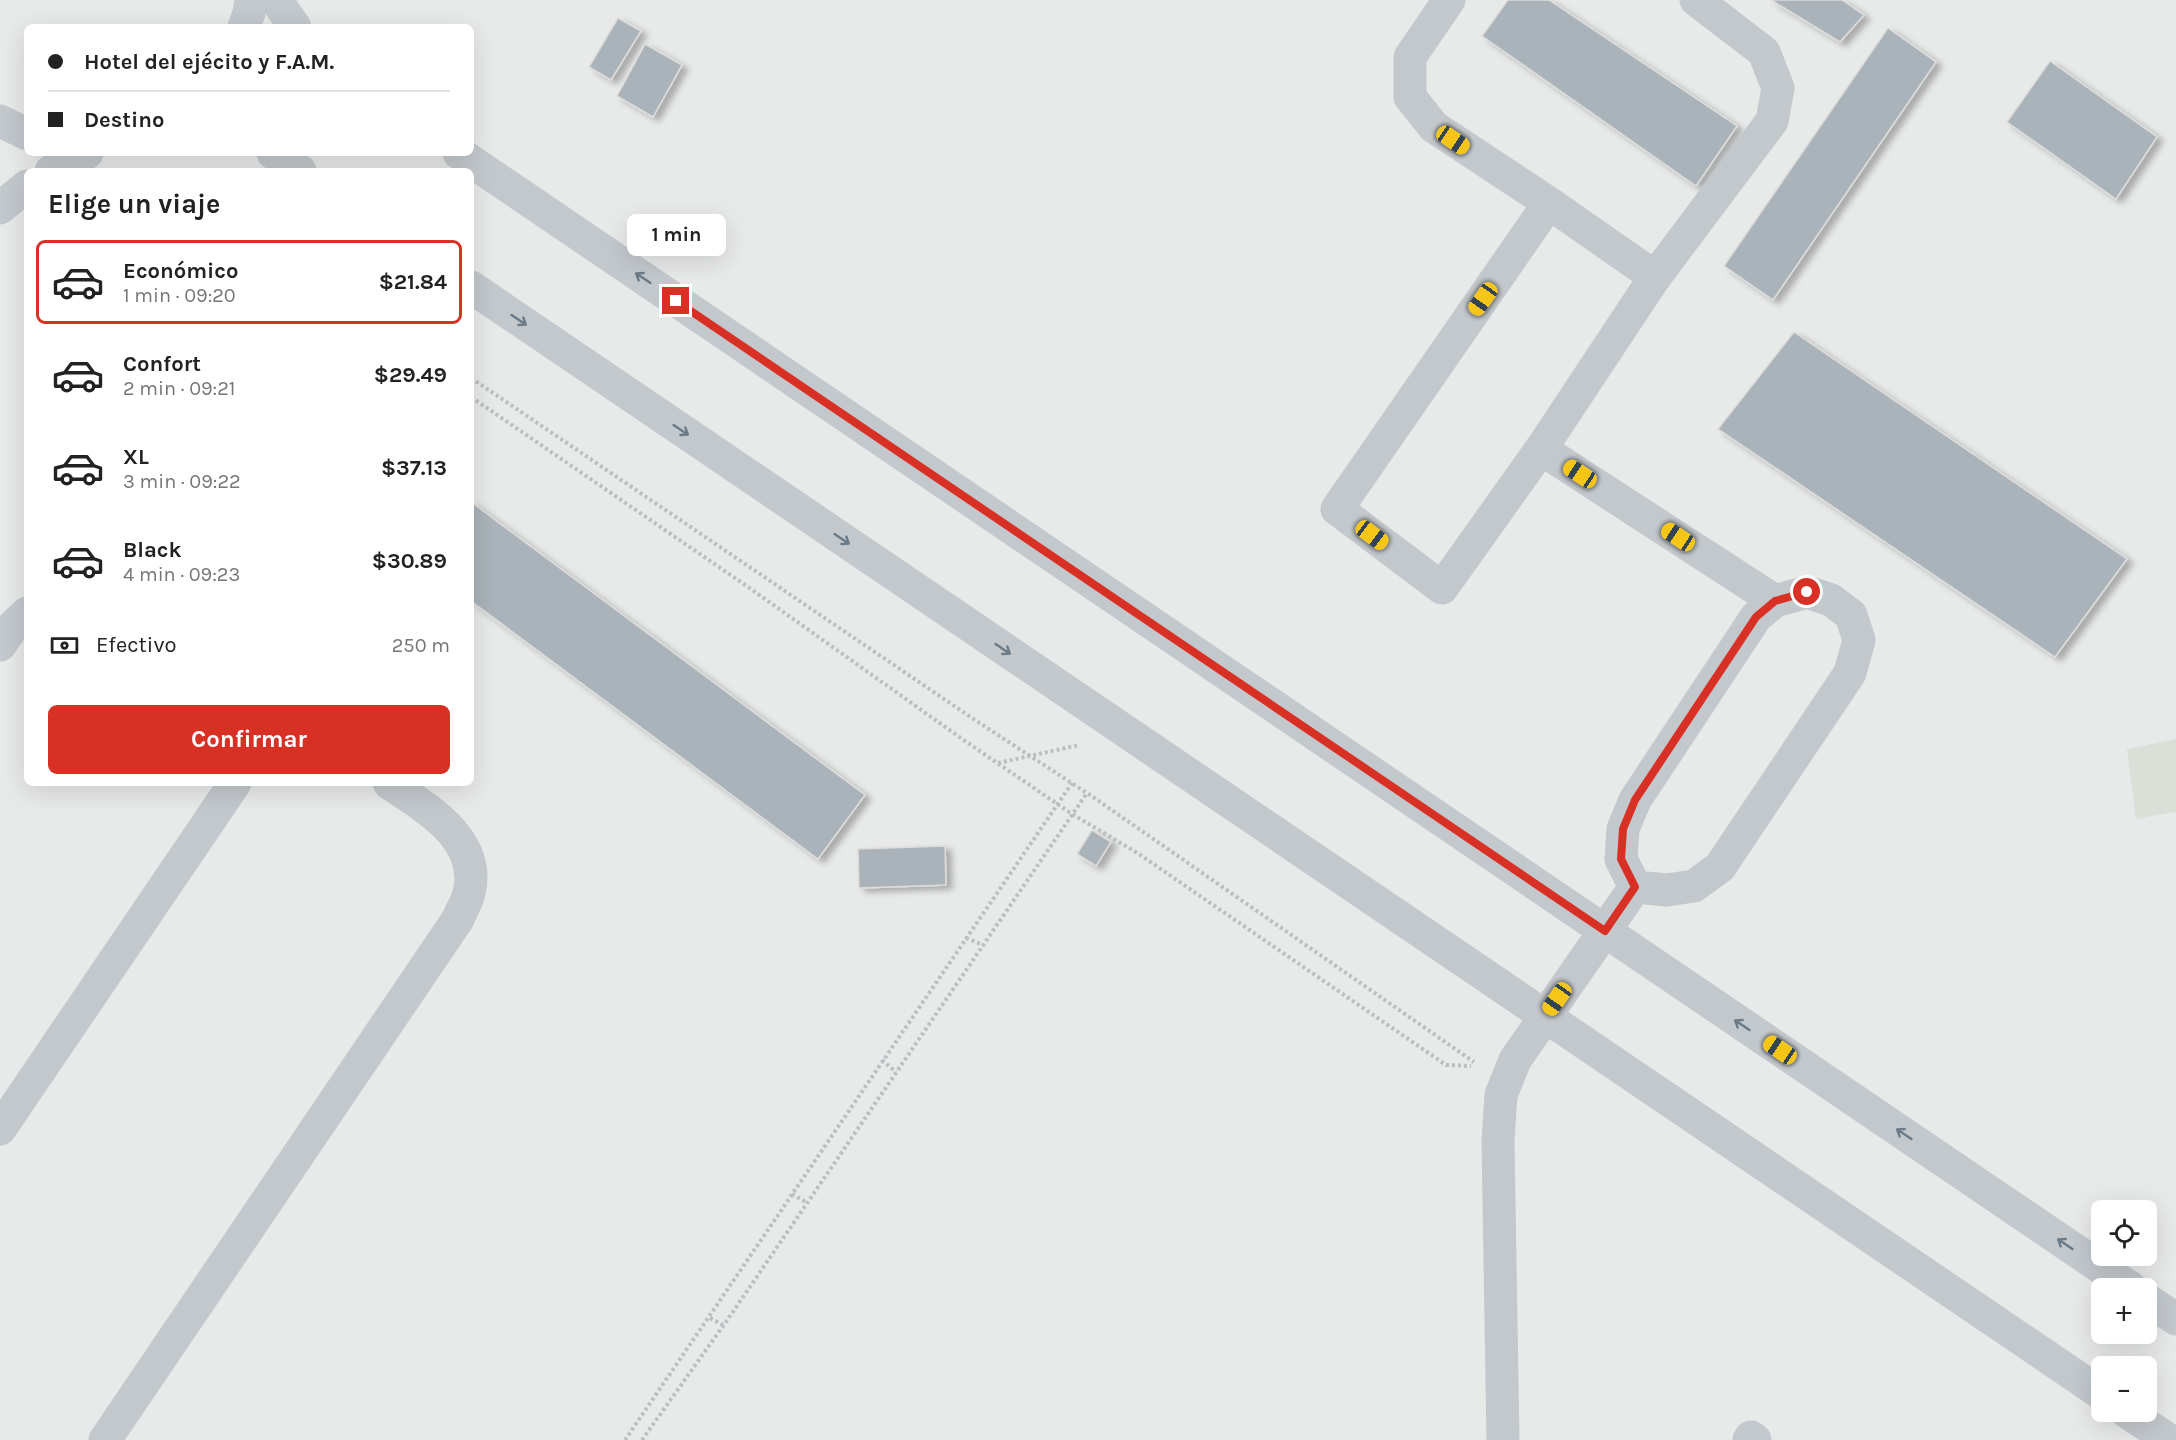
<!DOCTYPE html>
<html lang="es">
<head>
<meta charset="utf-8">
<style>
	:root { --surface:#fff; --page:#f2f2f2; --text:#222; --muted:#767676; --line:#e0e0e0; --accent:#d93025 }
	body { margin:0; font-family:Karla,sans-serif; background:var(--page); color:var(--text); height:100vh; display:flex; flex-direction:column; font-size:22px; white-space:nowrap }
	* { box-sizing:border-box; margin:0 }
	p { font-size:20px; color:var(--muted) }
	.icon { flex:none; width:33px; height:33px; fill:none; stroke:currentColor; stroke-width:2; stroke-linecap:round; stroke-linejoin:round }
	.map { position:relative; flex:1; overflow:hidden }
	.drawer { position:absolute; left:24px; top:168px; width:450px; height:618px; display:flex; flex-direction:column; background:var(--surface); border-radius:9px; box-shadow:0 6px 24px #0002 }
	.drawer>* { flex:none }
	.hud { position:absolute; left:24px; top:24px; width:450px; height:132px; border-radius:9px; box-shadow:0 6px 24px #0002; display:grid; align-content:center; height:132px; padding:0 24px; background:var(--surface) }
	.controls { position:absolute; left:2091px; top:1200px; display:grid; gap:12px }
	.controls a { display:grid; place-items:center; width:66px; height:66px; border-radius:9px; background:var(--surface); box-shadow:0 6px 24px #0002; font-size:30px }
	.end { position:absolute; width:27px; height:27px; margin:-14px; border:8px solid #d93025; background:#fff; box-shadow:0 0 0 3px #fff }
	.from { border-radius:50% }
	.bubble { position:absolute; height:42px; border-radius:9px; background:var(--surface); box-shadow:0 6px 24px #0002; font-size:20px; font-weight:700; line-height:42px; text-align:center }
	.car { position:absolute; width:18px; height:36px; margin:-18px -9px; border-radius:8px; box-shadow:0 0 4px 2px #0007; background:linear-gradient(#f5c518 24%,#345 0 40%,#f5c518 0 76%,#345 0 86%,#f5c518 0) }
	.hud b { display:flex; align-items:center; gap:21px; height:57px; font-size:22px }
	.hud b+b { border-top:2px solid var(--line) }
	.hud i { width:15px; height:15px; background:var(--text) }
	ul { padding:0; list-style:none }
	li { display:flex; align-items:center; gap:18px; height:84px; margin:0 12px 9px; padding:0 12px; border:3px solid transparent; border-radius:9px }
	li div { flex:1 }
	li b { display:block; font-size:22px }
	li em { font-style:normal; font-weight:700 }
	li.on { border-color:var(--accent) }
	li>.icon { width:54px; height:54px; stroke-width:1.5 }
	h2 { padding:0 24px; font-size:27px; line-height:72px }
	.pay { display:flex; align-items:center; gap:15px; height:66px; padding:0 24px; font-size:22px }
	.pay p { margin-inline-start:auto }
	.button { display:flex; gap:12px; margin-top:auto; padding:12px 24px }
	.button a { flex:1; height:69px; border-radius:9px; background:var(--accent); color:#fff; font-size:24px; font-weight:700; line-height:69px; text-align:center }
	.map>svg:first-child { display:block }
	.built { fill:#e8e9e9; fill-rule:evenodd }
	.green { fill:#dadfd7 }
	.building { fill:#aab3b9; stroke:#dcdcda; stroke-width:1.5; filter:url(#shadow) }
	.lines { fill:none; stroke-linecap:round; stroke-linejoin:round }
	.path { stroke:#bbbfc2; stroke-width:4; stroke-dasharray:3 3; stroke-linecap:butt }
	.minor { stroke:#c3c8cc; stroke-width:33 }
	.oneway { stroke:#6a7a87 }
	.route { stroke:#d93025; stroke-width:8 }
</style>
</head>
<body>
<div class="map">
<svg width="2176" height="1440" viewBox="0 0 2176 1440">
	<defs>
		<filter id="shadow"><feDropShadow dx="6" dy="4" stdDeviation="3" flood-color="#0004"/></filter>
	</defs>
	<rect width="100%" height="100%" fill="#fafaf8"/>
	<path class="built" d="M 0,0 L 2176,0 L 2176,1440 L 0,1440 ZM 27,27 L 471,27 L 471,153 L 27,153 ZM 27,171 L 471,171 L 471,783 L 27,783 ZM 2102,1210 L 2146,1210 L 2146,1256 L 2102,1256 ZM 2102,1288 L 2146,1288 L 2146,1334 L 2102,1334 ZM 2102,1366 L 2146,1366 L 2146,1412 L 2102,1412 Z"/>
	<path class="green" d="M 2176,739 L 2176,812 L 2136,819 L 2127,749 Z"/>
	<g class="building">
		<path d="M 1508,0 L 1549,0 L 1737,126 L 1696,186 L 1482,36 Z"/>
		<path d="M 1771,0 L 1842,0 L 1864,15 L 1840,42 Z"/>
		<path d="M 618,18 L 641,31 L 611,80 L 589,67 Z"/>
		<path d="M 1888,28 L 1936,62 L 1773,300 L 1724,266 Z"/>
		<path d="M 645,44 L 682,65 L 653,117 L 617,96 Z"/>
		<path d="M 2050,61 L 2157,137 L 2116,199 L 2007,122 Z"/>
		<path d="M 1794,332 L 2127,559 L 2055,657 L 1718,429 Z"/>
		<path d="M 471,502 L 865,795 L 818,859 L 471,601 Z"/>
		<path d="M 1092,830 L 1111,842 L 1096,866 L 1077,854 Z"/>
		<path d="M 945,846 L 946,885 L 859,888 L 858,849 Z"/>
	</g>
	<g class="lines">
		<g class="path">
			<path d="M 471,378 L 975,720 L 1093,797 L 1474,1062"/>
			<path d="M 471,397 L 751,589 L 965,741 L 1072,814 L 1139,854 L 1446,1065 L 1471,1066"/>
			<path d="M 998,763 L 1079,745"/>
			<path d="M 966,938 L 983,945"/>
			<path d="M 882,1060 L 896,1072"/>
			<path d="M 792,1194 L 806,1202"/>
			<path d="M 710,1318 L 723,1325"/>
			<path d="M 625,1440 L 1072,783"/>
			<path d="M 642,1440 L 728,1319 L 1087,793"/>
		</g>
		<g class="minor">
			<path d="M 276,0 L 295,27"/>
			<path d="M 1449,0 L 1410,57 L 1410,97 L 1434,127 L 1549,203 L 1655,277 L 1772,121 L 1778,88 L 1764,52 L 1696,0"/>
			<path d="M 244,27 L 249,13 L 251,0"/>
			<path d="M 0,121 L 27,134"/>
			<path d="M 273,153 L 300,171"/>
			<path d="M 459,153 L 2131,1288"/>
			<path d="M 51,171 L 87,153"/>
			<path d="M 0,208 L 27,186"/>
			<path d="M 1655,277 L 1541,449 L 1775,601"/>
			<path d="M 471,287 L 2102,1394"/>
			<path d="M 1541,449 L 1442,588 L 1337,509 L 1549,203"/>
			<path d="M 0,645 L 14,625 L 27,613"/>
			<path d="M 0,1129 L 235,783"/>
			<path d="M 2146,1299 L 2176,1319"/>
			<path d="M 2127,1412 L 2169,1440"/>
			<path d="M 105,1440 L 458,919 C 461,911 467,902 469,893 C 482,839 426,808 389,783"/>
			<path d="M 1503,1440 L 1498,1141 L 1501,1095 L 1515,1060 L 1635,887 L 1667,890 L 1694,886 L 1720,867 L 1850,673 L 1859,640 L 1851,615 L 1831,600 L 1807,592 L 1775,601 L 1756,617 L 1635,800 L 1623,829 L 1621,859 L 1635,887"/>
			<path d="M 1749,1440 L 1751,1437 L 1755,1440"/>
		</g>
	</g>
	<defs><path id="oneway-shaft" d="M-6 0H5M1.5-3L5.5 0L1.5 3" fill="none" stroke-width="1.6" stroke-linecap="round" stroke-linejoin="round" transform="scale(1.5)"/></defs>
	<g class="oneway">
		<use href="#oneway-shaft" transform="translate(643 278) rotate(-146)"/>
		<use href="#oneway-shaft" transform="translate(519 320) rotate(34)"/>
		<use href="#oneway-shaft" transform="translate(681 430) rotate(34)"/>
		<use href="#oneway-shaft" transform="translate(842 539) rotate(34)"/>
		<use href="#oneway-shaft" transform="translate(1003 649) rotate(34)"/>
		<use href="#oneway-shaft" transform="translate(1742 1025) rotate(-146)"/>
		<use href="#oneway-shaft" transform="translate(1904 1134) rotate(-146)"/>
		<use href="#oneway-shaft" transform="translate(2065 1244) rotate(-146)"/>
	</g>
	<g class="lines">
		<path class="route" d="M 676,301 L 1605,931 L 1635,887 L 1621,859 L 1623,829 L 1635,800 L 1756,617 L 1775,601 L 1807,592"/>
	</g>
</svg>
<div class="controls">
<a><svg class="icon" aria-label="locate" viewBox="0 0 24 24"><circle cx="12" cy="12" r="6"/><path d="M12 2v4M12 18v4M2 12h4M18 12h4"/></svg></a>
<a>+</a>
<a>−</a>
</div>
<i class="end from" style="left:1807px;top:592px"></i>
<i class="end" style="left:676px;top:301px"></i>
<div class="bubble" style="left:627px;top:214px;width:99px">1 min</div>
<i class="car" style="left:1453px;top:140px;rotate:124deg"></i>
<i class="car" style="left:1483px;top:299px;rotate:215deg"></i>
<i class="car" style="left:1580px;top:474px;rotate:303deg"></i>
<i class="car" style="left:1372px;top:535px;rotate:127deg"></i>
<i class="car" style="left:1678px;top:537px;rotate:303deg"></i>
<i class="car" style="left:1557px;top:999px;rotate:215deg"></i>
<i class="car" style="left:1780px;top:1050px;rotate:304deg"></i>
<div class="hud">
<b><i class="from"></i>Hotel del ejécito y F.A.M.</b>
<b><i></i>Destino</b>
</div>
<section class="drawer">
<h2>Elige un viaje</h2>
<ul>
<li class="on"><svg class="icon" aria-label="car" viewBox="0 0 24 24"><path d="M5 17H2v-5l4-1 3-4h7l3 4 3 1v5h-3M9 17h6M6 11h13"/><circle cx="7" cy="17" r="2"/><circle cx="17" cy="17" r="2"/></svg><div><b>Económico</b><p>1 min · 09:20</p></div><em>$21.84</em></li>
<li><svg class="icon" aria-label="car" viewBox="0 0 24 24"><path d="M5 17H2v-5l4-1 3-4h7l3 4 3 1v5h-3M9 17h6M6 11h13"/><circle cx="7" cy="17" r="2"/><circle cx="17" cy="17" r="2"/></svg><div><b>Confort</b><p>2 min · 09:21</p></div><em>$29.49</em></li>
<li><svg class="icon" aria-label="car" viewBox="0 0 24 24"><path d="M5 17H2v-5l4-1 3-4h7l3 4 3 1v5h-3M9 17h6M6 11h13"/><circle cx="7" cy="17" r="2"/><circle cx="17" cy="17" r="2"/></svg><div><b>XL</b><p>3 min · 09:22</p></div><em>$37.13</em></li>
<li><svg class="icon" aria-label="car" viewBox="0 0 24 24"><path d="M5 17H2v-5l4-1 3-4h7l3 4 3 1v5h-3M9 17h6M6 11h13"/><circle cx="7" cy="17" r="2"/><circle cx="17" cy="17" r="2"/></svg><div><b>Black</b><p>4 min · 09:23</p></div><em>$30.89</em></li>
</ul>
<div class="pay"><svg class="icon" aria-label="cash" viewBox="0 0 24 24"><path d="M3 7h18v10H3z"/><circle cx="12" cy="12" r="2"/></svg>Efectivo<p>250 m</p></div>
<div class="button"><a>Confirmar</a></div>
</section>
</div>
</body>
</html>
